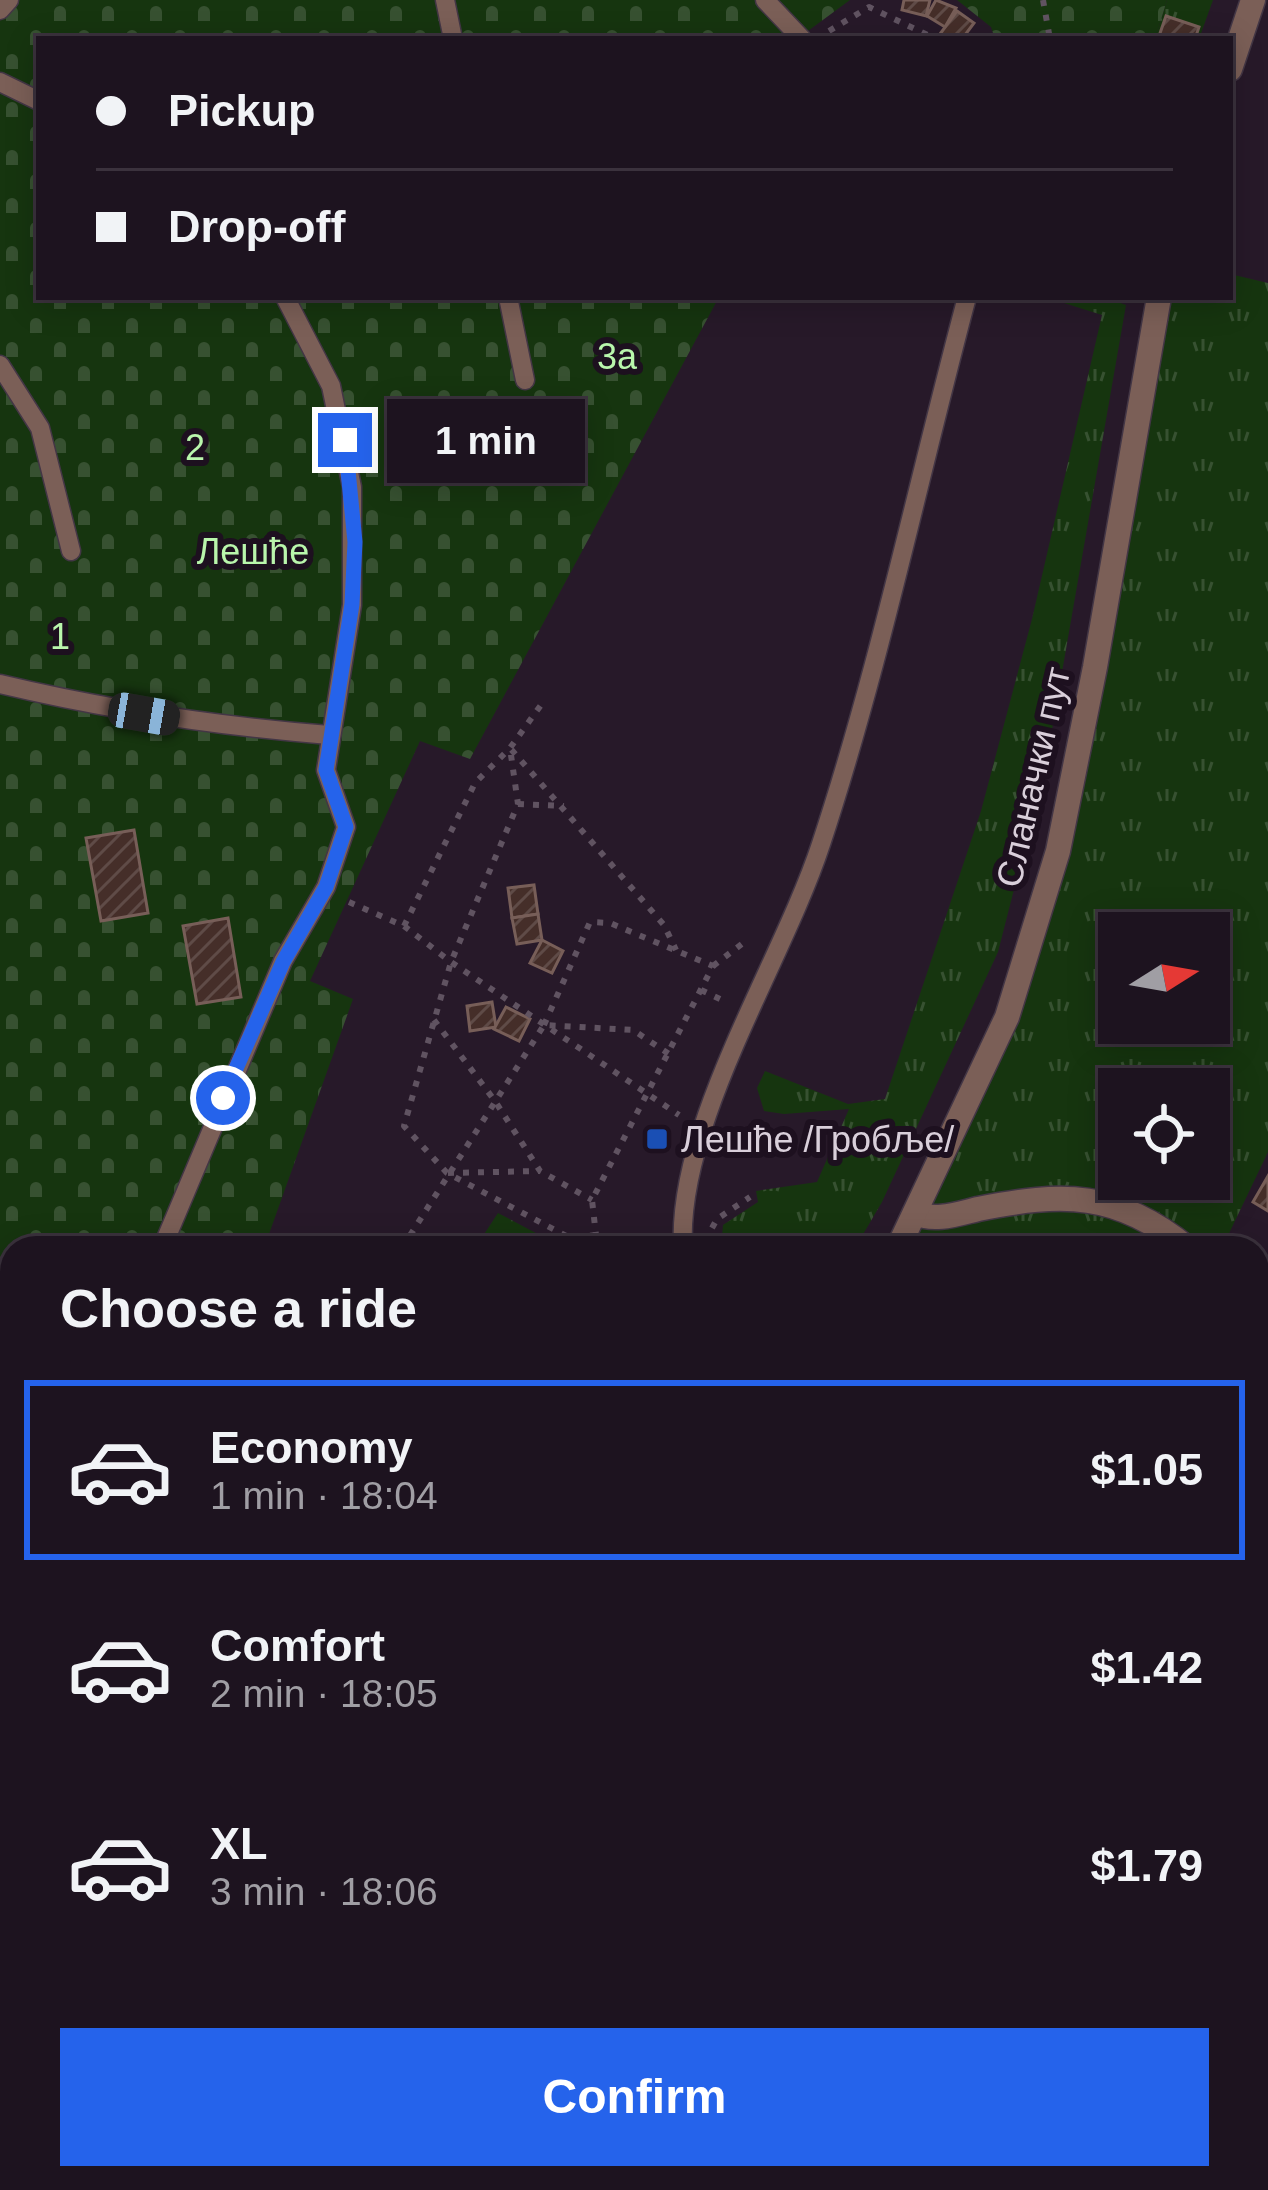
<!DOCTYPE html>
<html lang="en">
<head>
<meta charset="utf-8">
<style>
	:root { --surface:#1d131f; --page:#2a202c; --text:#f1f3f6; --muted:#a09ea4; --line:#3b323d; --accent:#2563eb }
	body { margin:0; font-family:Helvetica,sans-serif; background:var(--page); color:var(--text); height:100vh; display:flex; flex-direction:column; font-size:45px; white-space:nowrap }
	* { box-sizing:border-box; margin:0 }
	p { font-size:39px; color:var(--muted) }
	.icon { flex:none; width:66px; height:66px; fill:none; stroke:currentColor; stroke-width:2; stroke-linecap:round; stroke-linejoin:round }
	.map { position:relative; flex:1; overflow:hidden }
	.details { position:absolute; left:0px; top:1236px; width:1269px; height:954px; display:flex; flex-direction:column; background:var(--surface); border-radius:36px 36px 0 0; box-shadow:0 6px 30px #0003,0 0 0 3px var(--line) }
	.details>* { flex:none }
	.banner { position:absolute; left:36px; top:36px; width:1197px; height:264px; border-radius:0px; box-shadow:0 6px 30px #0003,0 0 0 3px var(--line); display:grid; align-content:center; height:264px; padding:0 60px; background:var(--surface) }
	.needle { width:78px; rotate:79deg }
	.tools { position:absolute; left:1098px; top:912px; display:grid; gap:24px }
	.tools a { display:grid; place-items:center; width:132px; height:132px; border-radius:0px; background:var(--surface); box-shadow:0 6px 30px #0003,0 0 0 3px var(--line); font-size:60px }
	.end { position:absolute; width:54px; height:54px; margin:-27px; border:15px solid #2563eb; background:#fff; box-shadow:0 0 0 6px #fff }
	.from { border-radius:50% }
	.bubble { position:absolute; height:84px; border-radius:0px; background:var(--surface); box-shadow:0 6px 30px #0003,0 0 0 3px var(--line); font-size:39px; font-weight:600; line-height:84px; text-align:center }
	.car { position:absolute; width:36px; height:72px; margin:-36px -18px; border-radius:15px; box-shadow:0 0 9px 3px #0007; background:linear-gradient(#222 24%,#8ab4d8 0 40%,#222 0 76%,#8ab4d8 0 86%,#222 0) }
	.banner b { display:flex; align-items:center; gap:42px; height:114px; font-size:45px }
	.banner b+b { border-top:3px solid var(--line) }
	.banner i { width:30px; height:30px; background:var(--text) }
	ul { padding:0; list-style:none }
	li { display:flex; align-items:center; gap:36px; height:180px; margin:0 24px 18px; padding:0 36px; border:6px solid transparent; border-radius:0px }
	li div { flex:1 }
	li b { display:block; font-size:45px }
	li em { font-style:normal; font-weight:600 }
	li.on { border-color:var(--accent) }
	li>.icon { width:108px; height:108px; stroke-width:1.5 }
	h2 { padding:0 60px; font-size:54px; line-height:144px }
	.button { display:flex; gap:24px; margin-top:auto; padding:24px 60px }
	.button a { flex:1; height:138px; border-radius:0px; background:var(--accent); color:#fff; font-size:48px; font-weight:600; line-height:138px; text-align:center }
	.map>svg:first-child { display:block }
	.grass { fill:url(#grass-tufts); fill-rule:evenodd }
	.cemetery { fill:url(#cemetery-stones) }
	.building { fill:url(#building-hatch); stroke:#775e58; stroke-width:3 }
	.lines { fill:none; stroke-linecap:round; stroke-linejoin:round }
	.service-casing { stroke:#433645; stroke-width:21 }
	.minor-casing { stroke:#433645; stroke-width:27 }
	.tertiary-casing { stroke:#433645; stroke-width:27 }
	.path { stroke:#605361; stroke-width:6; stroke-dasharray:6 9; stroke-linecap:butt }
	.service { stroke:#7b5f57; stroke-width:18 }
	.minor { stroke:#7b5f57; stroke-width:24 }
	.tertiary { stroke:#7b5f57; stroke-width:24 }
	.route { stroke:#2563eb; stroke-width:15 }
	.transit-dot { fill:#1a4fb4; stroke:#1d101f; stroke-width:4.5 }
	.labels { text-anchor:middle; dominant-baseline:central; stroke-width:12; stroke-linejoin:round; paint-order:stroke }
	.park-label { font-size:36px; fill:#b9f6ac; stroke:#1d101f }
	.street-label { font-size:36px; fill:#d9cfda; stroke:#1d101f }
	.poi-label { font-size:36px; fill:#d9cfda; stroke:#1d101f; text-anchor:start }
</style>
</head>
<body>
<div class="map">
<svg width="1268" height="2190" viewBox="0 0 1268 2190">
	<defs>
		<pattern id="grass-tufts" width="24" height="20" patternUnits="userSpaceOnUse" patternTransform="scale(3)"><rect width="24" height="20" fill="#16350f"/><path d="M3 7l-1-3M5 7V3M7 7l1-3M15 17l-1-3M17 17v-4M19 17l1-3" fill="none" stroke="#375131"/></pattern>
		<pattern id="cemetery-stones" width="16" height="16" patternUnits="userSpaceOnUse" patternTransform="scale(3)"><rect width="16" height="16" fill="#16350f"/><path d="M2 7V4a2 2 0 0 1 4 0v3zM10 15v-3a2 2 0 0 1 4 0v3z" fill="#375131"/></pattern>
		<pattern id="building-hatch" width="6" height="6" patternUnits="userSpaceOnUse" patternTransform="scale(3)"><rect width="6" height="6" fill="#452e29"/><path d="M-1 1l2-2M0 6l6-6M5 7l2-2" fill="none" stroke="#5f4b47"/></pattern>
	</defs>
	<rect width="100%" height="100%" fill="#271929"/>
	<g class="grass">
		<path d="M 1167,0 L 1213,0 L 1199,39 L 1155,39 Z"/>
		<path d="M 1230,274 L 1268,283 L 1268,1152 L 1222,1248 L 897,1248 L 1029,950 L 1159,297 L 1230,297 ZM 1119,933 L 1209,933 L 1209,1023 L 1119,1023 ZM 1119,1089 L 1209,1089 L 1209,1179 L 1119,1179 Z"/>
		<path d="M 1045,297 L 1103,297 L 1126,305 L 1046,764 L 998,952 L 882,1202 L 855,1248 L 721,1248 L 723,1225 L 758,1202 L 756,1191 L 817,1182 L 849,1109 L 784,1114 L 764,1111 L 757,1088 L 765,1071 L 848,1104 L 885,1099 L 981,811 L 1032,619 L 1102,315 Z"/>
		<path d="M 498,1213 L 564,1248 L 475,1248 Z"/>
		<path d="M 1268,2116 L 1268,2190 L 1197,2190 L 1208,2178 L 1257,2178 L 1257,2127 Z"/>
		<path d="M 270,2178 L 363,2178 L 378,2190 L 265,2190 Z"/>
	</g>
	<g class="cemetery">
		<path d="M 0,0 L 850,0 L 797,39 L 39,39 L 39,297 L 719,297 L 470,759 L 420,741 L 310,981 L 353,999 L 264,1248 L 12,1248 L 12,2178 L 226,2178 L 222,2190 L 0,2190 Z"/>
		<path d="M 957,0 L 1167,0 L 1155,39 L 995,39 L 991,27 Z"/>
	</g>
	<g class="building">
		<path d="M 904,0 L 930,0 L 926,16 L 902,10 Z"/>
		<path d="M 936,0 L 956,8 L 945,27 L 927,16 Z"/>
		<path d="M 957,11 L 974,23 L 962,39 L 947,39 L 940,34 Z"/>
		<path d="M 1166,16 L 1199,27 L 1195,39 L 1158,39 Z"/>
		<path d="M 134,830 L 148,913 L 101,921 L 86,838 Z"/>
		<path d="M 534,885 L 538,914 L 512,918 L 508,888 Z"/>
		<path d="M 538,914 L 542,940 L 517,944 L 512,918 Z"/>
		<path d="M 228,918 L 241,997 L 197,1004 L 183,926 Z"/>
		<path d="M 542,940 L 563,951 L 552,973 L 530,963 Z"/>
		<path d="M 492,1002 L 496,1027 L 470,1031 L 467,1006 Z"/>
		<path d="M 506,1007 L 530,1019 L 519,1041 L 494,1029 Z"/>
		<path d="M 1268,1176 L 1268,1211 L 1253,1202 Z"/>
		<path d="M 1263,1362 L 1268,1366 L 1268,1459 L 1257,1451 L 1257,1370 Z"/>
		<path d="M 1257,1695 L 1268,1703 L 1268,1746 L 1257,1761 Z"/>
		<path d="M 526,2178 L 560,2178 L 549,2190 L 539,2190 Z"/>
		<path d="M 1107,2178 L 1137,2178 L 1124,2190 L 1117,2190 Z"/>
	</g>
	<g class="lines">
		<g class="service-casing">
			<g id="service">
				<path d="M 445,0 L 453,39"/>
				<path d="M 765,0 L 802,39"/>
				<path d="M 0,10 L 9,0"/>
				<path d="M 0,82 L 39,101"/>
				<path d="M 508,297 L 525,380"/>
				<path d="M 0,365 L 40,428 L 71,551"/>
				<path d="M 0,684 C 109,710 217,726 329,735"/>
				<path d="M 162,1248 L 283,961 L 326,887 L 346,827 L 326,770 L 352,605 L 352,487 L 331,386 L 285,297"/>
				<path d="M 683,1248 C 676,1125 782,963 821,844 C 880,665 918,480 967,297"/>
				<path d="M 0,1280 L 12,1303"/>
				<path d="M 0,1495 L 12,1486"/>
				<path d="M 0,1995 L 12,1997"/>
				<path d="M 0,2112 L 12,2123"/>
				<path d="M 86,2178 L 107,2190"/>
			</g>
		</g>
		<g class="minor-casing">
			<g id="minor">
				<path d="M 915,1213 C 935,1222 957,1214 978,1209 C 1063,1192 1117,1191 1187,1248"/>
				<path d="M 1257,1309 L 1268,1316"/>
				<path d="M 1257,1836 L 1268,1844"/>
				<path d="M 1074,2178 L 1084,2190"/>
				<path d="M 989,2190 L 996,2178"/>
			</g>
		</g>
		<g class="tertiary-casing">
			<g id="tertiary">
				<path d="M 1230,69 L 1253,0"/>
				<path d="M 898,1248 L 1007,1017 L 1058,851 L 1095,667 L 1159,297"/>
				<path d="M 266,2190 L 270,2178"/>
			</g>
		</g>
		<g class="path">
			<path d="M 1043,0 L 1050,39"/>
			<path d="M 829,31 L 869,7 L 936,39"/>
			<path d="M 518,804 L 564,806"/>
			<path d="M 349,902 L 404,926 L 451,962 L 679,1115"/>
			<path d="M 404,926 L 475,783 L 510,748 L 541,705"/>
			<path d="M 713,966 L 747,940"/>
			<path d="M 701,990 L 722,1000"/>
			<path d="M 434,1020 L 495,1101 L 540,1171 L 592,1200"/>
			<path d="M 544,1025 L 590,922 L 610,923 L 713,966 L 592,1200 L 596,1235 L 603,1248"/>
			<path d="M 448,1173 L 540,1171"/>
			<path d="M 712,1228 L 717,1219 L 750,1197"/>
			<path d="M 596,1235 L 570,1238 L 447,1173 L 404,1126 L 451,962 L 518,804 L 510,748 L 664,925 L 676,950"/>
			<path d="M 402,1248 L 544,1025 L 633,1030 L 669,1054"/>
			<path d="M 0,1931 L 12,1933"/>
			<path d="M 0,2036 L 12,2042"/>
		</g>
		<use href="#service" class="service"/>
		<use href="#minor" class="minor"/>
		<use href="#tertiary" class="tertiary"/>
	</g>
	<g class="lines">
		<path class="route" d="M 223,1098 L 283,962 L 326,887 L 346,827 L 326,770 L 352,604 L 355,542 L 345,440"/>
	</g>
	<rect class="transit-dot" x="645" y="1127" width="24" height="24" rx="6"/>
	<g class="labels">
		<g class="park-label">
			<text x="617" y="356">3a</text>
			<text x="195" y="447">2</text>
			<text x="253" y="551">Лешће</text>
			<text x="60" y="636">1</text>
		</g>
		<g class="street-label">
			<text transform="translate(1033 777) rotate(-77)">Сланачки пут</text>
		</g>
		<g class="poi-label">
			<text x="681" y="1139">Лешће /Гробље/</text>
		</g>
	</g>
</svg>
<div class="tools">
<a><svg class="needle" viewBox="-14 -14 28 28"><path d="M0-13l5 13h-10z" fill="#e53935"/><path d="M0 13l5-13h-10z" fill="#a09ea4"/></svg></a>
<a><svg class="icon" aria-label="locate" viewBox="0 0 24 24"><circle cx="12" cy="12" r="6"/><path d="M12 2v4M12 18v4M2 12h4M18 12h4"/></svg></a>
</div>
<i class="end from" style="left:223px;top:1098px"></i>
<i class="end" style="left:345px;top:440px"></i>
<div class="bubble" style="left:387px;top:399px;width:198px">1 min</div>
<i class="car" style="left:144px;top:714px;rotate:100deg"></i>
<div class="banner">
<b><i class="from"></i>Pickup</b>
<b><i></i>Drop-off</b>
</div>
<section class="details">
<h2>Choose a ride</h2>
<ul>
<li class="on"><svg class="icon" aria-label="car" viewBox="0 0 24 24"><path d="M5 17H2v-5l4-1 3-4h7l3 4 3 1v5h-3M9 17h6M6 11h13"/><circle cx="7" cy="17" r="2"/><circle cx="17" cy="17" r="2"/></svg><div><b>Economy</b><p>1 min · 18:04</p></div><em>$1.05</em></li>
<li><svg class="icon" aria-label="car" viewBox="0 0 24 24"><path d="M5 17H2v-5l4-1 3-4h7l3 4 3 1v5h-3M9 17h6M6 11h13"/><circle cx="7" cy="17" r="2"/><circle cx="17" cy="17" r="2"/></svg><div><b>Comfort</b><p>2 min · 18:05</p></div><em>$1.42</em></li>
<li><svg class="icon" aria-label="car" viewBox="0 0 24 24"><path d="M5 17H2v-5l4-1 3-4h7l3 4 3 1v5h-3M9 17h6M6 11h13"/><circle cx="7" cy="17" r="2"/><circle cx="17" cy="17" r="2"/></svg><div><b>XL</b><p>3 min · 18:06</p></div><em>$1.79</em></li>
</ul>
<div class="button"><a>Confirm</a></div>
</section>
</div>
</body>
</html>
